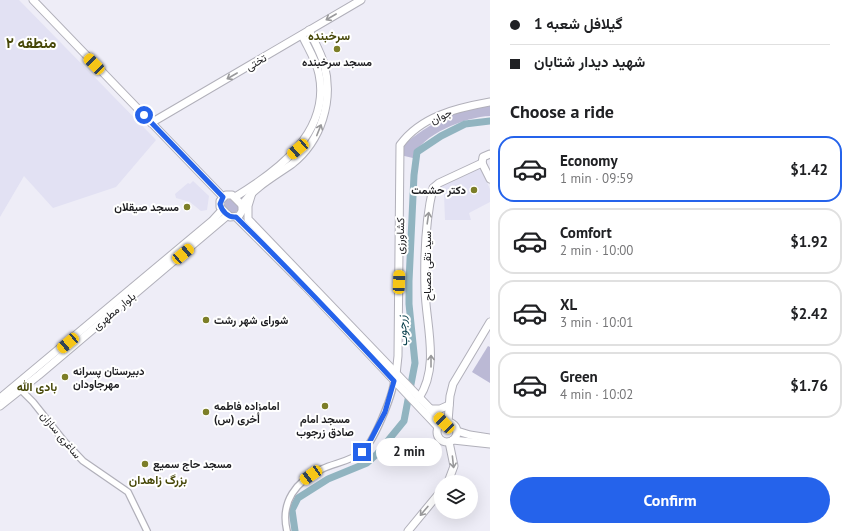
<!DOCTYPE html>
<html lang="en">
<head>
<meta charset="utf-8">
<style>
	:root { --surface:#fff; --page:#f2f2f2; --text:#202124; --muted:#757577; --line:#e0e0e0; --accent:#2563eb }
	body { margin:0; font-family:"PT Sans",Vazirmatn,sans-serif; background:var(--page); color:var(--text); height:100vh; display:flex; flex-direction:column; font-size:15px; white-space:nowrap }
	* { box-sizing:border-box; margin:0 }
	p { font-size:13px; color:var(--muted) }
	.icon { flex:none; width:22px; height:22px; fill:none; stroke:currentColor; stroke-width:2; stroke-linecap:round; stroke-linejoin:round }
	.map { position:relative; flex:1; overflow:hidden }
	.sheet { display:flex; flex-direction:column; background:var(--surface); width:360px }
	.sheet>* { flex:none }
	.guide { display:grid; align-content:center; height:88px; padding:0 20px; background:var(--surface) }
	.buttons { position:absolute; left:434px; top:475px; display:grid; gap:8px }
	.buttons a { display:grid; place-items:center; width:44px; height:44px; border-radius:50%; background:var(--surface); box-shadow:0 4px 16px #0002; font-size:20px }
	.end { position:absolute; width:18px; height:18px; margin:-9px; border:5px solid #2563eb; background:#fff; box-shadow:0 0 0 2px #fff }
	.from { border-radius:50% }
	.bubble { position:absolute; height:28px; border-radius:14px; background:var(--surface); box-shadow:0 4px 16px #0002; font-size:13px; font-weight:800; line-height:28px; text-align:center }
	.car { position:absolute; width:12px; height:24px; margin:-12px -6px; border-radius:5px; box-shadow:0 0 3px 1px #0007; background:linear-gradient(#f5c518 24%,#345 0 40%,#f5c518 0 76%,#345 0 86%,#f5c518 0) }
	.guide b { display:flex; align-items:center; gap:14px; height:38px; font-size:15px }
	.guide b+b { border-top:1px solid var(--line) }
	.guide i { width:10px; height:10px; background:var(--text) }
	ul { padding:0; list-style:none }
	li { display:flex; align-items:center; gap:12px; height:66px; margin:0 8px 6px; padding:0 12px; border:2px solid var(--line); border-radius:16px }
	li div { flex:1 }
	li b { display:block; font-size:15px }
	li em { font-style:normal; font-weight:800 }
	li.current { border-color:var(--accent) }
	li>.icon { width:36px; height:36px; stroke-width:1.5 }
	h2 { padding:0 20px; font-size:18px; line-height:48px }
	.button { display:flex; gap:8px; margin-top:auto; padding:8px 20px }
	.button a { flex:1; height:46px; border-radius:24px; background:var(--accent); color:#fff; font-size:16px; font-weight:800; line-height:46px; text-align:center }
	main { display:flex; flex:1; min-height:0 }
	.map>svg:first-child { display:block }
	.built { fill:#e2e1f3 }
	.green { fill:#bbb9d5 }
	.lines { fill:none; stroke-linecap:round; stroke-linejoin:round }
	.river { stroke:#91b4c0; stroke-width:7 }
	.minor-casing { stroke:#b1b0ba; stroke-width:8 }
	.major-casing { stroke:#b1b0ba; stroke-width:9 }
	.minor { stroke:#fff; stroke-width:5.5 }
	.major { stroke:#fff; stroke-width:7 }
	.oneway { stroke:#99999b }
	.route { stroke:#2563eb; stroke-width:5 }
	.poi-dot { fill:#7c7e27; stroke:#fff; stroke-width:1.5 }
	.labels { text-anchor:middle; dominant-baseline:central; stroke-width:4; stroke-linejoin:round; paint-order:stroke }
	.street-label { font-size:11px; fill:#1d1d20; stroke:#fff }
	.poi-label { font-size:11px; font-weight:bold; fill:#1d1d20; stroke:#fff; text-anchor:start }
	.neighbourhood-label { font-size:12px; font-weight:bold; fill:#464707; stroke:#fff }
	.water-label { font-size:12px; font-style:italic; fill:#003946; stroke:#fff }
	.district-label { font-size:15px; font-weight:bold; fill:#464707; stroke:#fff }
</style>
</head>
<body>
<main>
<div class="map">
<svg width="490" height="531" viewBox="0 0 490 531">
	<rect width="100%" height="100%" fill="#eeedf7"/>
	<g class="built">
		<path d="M 0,0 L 19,0 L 156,140 L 116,187 L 53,208 L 24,176 L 0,217 Z"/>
		<path d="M 480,167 L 490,189 L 490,202 L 469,213 L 471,220 L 445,220 L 444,194 L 437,193 L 438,185 Z"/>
		<path d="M 193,181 L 209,196 L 207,210 L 201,211 L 190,202 L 176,198 L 175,194 L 188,183 L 190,184 Z"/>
	</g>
	<g class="green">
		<path d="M 490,106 L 490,116 C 466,117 421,134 413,158 L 400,155 L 403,146 L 407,142 C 437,119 453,111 490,106 Z"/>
		<path d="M 230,199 L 238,207 L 238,210 L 235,213 L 232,213 L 224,205 L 226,200 Z"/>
		<path d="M 488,346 L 490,347 L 490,383 L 472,372 Z"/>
	</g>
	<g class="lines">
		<path class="river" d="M 295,531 L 292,510 L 298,498 L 328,479 L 367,463 L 377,454 L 404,421 L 415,363 L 409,304 L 409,281 L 414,175 L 417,152 L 441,136 L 465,124 L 490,121"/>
		<g class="minor-casing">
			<g id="minor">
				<path d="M 21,390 L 33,402 L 64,441 L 83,461 L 128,492 L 147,531"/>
				<path d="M 287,531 C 280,502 296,481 322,469 C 335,463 351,461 362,452 C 374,442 392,397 394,381"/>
			</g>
		</g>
		<g class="major-casing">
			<g id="major">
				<path d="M 33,0 L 223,197"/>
				<path d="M 151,123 L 361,0"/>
				<path d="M 482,163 L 490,179"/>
				<path d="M 482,163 L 483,157 L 490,154"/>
				<path d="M 252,193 L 248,206 L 248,219 L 444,423"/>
				<path d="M 226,195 L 232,195 L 242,205 L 242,211 L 239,216 L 230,217 L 220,207 L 220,201 Z"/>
				<path d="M 235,197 C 278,171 331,132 319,74 C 316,60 308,48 302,35"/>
				<path d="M 242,205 C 253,188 275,176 292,164 C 321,141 334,101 324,64 C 321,53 314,41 309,30"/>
				<path d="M 236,217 L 305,286 L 438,427"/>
				<path d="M 396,375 L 398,356 L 400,145 C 421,116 457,108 490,102"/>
				<path d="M 0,398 L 212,221 L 222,210"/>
				<path d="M 419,398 C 440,366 426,325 425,290 C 424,256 425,222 433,188 L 439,183 L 482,163"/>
				<path d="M 0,406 L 39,375 L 228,215"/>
				<path d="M 430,409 L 440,409 L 449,405"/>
				<path d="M 448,422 L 450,396 L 453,384 L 490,322"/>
				<circle cx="447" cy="432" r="10"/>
				<path d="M 457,431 L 470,435 L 490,438"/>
				<path d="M 453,440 L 490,444"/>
				<path d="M 448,482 L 454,466 L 449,442"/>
				<path d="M 408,531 L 441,491"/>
			</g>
		</g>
		<use href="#minor" class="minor"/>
		<use href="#major" class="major"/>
	</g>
	<defs><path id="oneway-shaft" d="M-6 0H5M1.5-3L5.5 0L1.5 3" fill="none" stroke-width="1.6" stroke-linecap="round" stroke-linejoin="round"/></defs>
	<g class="oneway">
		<use href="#oneway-shaft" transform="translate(331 17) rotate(150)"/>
		<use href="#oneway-shaft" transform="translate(232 76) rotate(150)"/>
		<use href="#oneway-shaft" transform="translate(319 130) rotate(-68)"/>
		<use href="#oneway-shaft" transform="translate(428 218) rotate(-82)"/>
		<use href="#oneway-shaft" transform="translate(431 361) rotate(-90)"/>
		<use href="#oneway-shaft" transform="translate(453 462) rotate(84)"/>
		<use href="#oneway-shaft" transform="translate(424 511) rotate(130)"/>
	</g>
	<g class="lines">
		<path class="route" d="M 144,115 L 223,197 L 220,204 C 222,211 228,218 236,217 C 290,270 342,325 394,381 L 385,412 L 366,449 L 362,452"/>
	</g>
	<g class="poi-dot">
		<circle cx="337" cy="49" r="4"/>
		<circle cx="474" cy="190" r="4"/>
		<circle cx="187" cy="207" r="4"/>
		<circle cx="206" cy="320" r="4"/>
		<circle cx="65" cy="377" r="4"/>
		<circle cx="325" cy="406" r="4"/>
		<circle cx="206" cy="412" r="4"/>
		<circle cx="145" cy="464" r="4"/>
	</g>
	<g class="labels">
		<g class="street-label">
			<text transform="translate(256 62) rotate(-30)">تختی</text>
			<text transform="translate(441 116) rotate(-25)">جوان</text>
			<text transform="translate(400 236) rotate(-89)">کشاورزی</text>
			<text transform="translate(427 266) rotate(-90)">سید تقی مصباح</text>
			<text transform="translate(114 311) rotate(-40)">بلوار مطهری</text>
			<text transform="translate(61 435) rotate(50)">ساغری سازان</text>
		</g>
		<g class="poi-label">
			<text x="337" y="62" text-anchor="middle">مسجد سرخبنده</text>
			<text x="466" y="190" text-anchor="end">دکتر حشمت</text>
			<text x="179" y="207" text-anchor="end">مسجد صیقلان</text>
			<text x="214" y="320">شورای شهر رشت</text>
			<text x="73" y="371">دبیرستان پسرانه<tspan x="73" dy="13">مهرجاودان</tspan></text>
			<text x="214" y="406">امامزاده فاطمه<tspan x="214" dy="13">اُخری (س)</tspan></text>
			<text x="325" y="419" text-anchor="middle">مسجد امام<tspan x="325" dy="13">صادق زرجوب</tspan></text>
			<text x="153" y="464">مسجد حاج سمیع</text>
		</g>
		<g class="neighbourhood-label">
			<text x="329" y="35">سرخبنده</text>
			<text x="37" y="386">بادی الله</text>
			<text x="158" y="479">بزرگ زاهدان</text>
		</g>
		<g class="water-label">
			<text transform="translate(402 331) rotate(-94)">زرجوب</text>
		</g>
		<g class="district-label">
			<text x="31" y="42">منطقه ۲</text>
		</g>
	</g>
</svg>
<div class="buttons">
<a><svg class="icon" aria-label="layers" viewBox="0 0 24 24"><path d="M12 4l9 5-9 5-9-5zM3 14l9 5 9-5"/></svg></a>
</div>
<i class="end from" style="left:144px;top:115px"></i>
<i class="end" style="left:362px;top:452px"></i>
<div class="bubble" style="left:376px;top:438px;width:66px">2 min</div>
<i class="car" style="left:94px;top:64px;rotate:316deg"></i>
<i class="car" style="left:298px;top:149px;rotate:229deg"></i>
<i class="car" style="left:183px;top:254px;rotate:50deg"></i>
<i class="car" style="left:399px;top:282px;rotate:2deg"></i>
<i class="car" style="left:68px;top:343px;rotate:230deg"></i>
<i class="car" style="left:444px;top:423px;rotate:315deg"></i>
<i class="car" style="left:311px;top:475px;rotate:235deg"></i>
</div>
<section class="sheet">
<div class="guide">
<b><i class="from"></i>گیلافل شعبه 1</b>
<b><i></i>شهید دیدار شتابان</b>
</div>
<h2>Choose a ride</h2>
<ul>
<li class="current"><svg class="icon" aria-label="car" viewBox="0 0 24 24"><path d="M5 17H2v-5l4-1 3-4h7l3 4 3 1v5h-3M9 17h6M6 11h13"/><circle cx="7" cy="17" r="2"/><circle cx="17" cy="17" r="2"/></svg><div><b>Economy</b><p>1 min · 09:59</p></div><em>$1.42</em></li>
<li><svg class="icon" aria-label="car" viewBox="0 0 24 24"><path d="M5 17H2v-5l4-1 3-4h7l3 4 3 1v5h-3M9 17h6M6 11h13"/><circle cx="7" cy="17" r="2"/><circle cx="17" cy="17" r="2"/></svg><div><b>Comfort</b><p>2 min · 10:00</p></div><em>$1.92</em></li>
<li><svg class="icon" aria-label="car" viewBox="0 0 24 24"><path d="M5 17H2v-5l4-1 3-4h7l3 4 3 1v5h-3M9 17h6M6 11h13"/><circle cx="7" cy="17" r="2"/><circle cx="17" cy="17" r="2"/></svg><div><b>XL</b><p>3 min · 10:01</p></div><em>$2.42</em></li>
<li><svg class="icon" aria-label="car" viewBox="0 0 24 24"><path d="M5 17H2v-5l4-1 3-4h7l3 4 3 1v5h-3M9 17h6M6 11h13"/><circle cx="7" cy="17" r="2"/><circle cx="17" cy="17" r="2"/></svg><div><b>Green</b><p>4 min · 10:02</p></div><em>$1.76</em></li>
</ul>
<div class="button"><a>Confirm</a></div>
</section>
</main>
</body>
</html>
